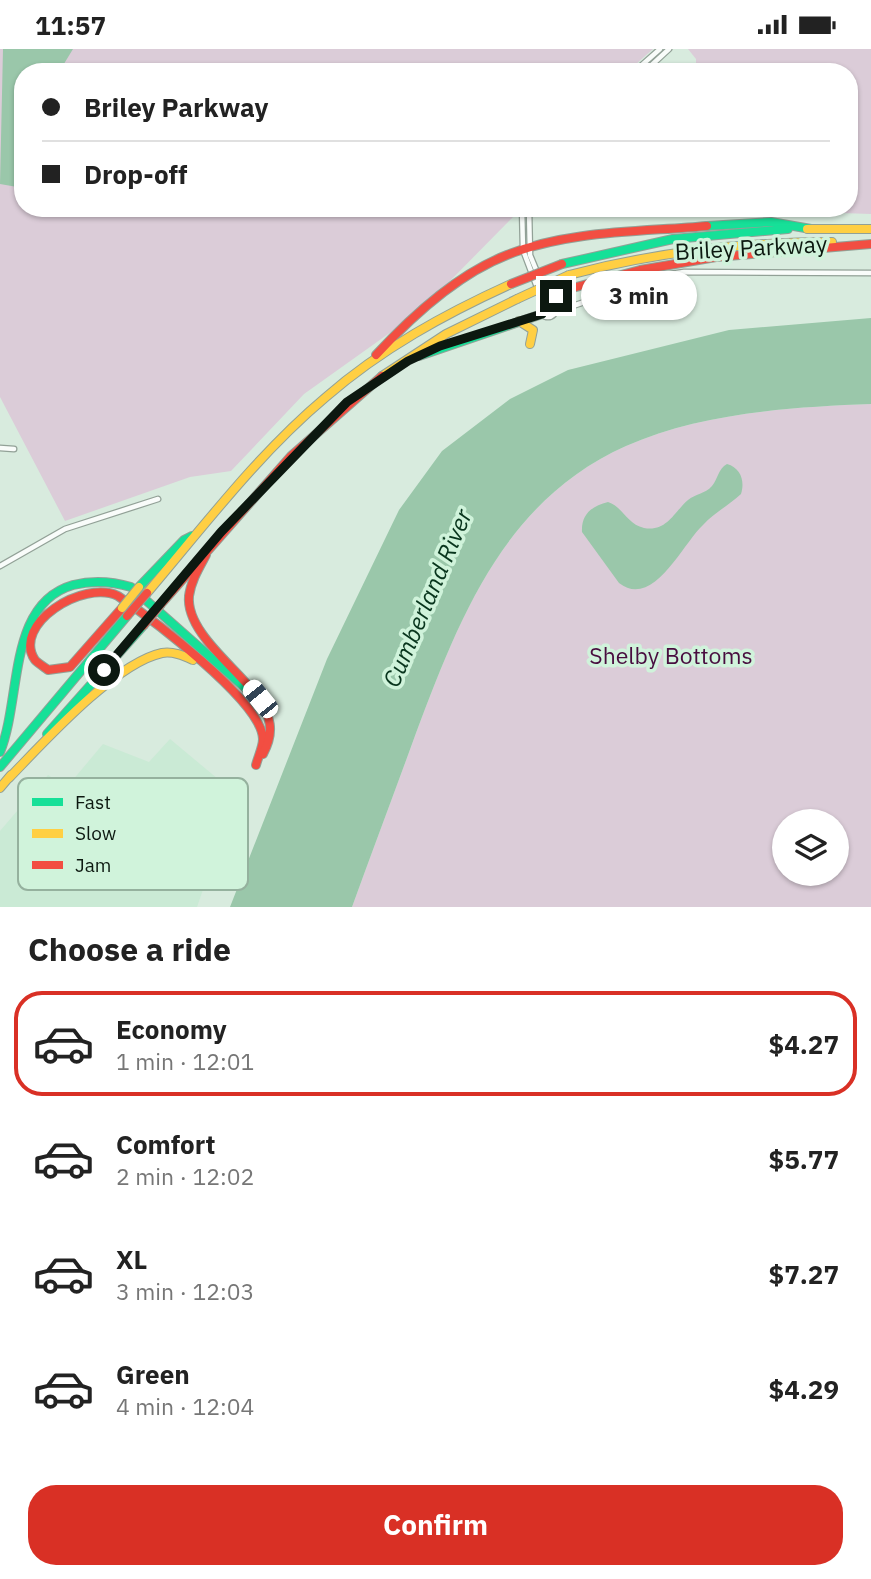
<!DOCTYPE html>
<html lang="en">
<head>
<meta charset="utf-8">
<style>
	:root { --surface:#fff; --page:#f6f6f6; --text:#222; --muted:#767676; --line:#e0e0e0; --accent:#d93025 }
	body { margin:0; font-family:"IBM Plex Sans",sans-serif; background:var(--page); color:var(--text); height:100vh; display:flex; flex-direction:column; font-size:26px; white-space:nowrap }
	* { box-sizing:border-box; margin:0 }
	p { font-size:23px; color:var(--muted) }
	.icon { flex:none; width:38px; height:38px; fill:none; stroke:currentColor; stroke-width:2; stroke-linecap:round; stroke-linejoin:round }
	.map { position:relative; height:858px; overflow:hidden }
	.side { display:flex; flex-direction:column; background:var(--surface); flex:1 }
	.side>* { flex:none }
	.banner { position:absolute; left:14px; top:14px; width:844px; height:154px; border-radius:28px; box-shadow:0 2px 5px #0004; display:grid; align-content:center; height:154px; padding:0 28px; background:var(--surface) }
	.controls { position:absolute; left:772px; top:760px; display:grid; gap:14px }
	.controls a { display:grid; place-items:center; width:77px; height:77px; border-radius:50%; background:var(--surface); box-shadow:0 2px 5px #0004; font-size:35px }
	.end { position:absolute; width:32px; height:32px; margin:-16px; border:9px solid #0c1810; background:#fff; box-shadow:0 0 0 4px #fff }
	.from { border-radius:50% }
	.bubble { position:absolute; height:49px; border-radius:24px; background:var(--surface); box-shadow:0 2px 5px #0004; font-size:23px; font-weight:700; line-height:49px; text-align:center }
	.car { position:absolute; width:21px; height:42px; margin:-21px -10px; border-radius:9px; box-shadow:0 0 5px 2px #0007; background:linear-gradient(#fff 24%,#345 0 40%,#fff 0 76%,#345 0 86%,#fff 0) }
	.banner b { display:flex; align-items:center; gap:24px; height:66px; font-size:26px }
	.banner b+b { border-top:2px solid var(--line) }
	.banner i { width:18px; height:18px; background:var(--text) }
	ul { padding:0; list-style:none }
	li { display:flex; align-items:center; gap:21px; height:105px; margin:0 14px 10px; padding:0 14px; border:4px solid transparent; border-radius:28px }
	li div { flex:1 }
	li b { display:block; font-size:26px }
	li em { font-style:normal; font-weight:700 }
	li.selected { border-color:var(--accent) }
	li>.icon { width:63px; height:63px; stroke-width:1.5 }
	h2 { padding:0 28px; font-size:32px; line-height:84px }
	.action { display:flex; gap:14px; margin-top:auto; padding:14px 28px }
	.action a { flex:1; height:80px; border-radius:28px; background:var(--accent); color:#fff; font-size:28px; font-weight:700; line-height:80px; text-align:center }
	.status { display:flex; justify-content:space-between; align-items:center; height:49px; padding:0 35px; background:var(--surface); direction:ltr }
	.status svg { height:19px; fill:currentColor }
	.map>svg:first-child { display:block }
	.built { fill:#caead5 }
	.green { fill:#dbccd8; fill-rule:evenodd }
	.water { fill:#9ac7aa }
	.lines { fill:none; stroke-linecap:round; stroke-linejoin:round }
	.street-casing { stroke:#92a197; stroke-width:7 }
	.fast-casing { stroke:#92a197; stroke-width:10 }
	.slow-casing { stroke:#92a197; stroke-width:10 }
	.jam-casing { stroke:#92a197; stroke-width:10 }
	.street { stroke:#f9fcfa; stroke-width:4.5 }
	.fast { stroke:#16e098; stroke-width:8 }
	.slow { stroke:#ffcf43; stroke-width:8 }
	.jam { stroke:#f24e42; stroke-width:8 }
	.slow-bridge-casing { stroke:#92a197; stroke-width:10; stroke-linecap:butt }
	.jam-bridge-casing { stroke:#92a197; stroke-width:10; stroke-linecap:butt }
	.slow-bridge { stroke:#ffcf43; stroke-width:8 }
	.jam-bridge { stroke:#f24e42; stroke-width:8 }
	.route { stroke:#0c1810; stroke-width:9 }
	.labels { text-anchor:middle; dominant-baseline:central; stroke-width:7; stroke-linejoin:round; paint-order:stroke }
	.street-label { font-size:23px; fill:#0c1810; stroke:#d0f3db }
	.park-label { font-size:23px; fill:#480d3f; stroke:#d0f3db }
	.water-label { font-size:24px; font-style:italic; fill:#08351d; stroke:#d0f3db }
	.key { fill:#d0f3db; stroke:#95b19e; stroke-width:2 }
	.key-label { font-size:19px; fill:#0c1810 }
</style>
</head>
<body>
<div class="status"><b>11:57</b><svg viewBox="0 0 49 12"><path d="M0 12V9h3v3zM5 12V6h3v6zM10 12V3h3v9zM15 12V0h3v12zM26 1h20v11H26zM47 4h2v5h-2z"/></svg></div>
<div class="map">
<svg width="871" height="858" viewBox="0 0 871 858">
	<rect width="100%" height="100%" fill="#d8ebde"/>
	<path class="built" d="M 170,690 L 236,745 L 197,858 L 0,858 L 0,782 L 48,726 L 67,738 L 103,695 L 149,713 Z"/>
	<g class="green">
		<path d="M 0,0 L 653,0 L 627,23 L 23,23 L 23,159 L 516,159 L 515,166 L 444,238 L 398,278 L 304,345 L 231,422 L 190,428 L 65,472 L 0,348 Z"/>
		<path d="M 688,0 L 871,0 L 871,165 L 811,163 L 809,159 L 849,159 L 849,23 L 696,23 L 696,10 Z"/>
		<path d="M 871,355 L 871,858 L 352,858 C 373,800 395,742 416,684 C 460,567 505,451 626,397 C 700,364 791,358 871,355 ZM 784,772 L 836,772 L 836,824 L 784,824 Z"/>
	</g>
	<g class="water">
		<path d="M 3,0 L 73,0 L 59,23 L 23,23 L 23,139 L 0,135 Z"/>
		<path d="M 871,269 L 871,355 C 791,358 700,364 626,397 C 505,451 460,567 416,684 C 395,742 373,800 352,858 L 230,858 L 327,610 L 399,461 L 442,402 L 510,350 L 568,321 L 729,281 Z"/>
		<path d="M 727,415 C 741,419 745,432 741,445 C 729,456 714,464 703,476 C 683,494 653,561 619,534 L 582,483 C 581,465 592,457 608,453 C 623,458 627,475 644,479 C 667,483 674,463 688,451 C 695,445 705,445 712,437 C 718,430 718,420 727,415 Z"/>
	</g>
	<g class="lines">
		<g class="street-casing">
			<g id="street">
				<path d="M 634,23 L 660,0"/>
				<path d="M 644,23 L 669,0"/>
				<path d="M 522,159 L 523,201 L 543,254"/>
				<path d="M 529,159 L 530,206 L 549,252"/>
				<circle cx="548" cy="260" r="8"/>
				<path d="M 555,263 L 664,226 L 684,223 L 871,224"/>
				<path d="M 0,399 L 14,400"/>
				<path d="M 0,517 L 65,480 L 158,450"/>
			</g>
		</g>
		<g class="fast-casing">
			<g id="fast">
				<path d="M 707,177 L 771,173 L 811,180"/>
				<path d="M 562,215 L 673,190 L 788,180"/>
				<path d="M 419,307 L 542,265"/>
				<path d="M 139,538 L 184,491 L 192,487"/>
				<path d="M 47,685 L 143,577"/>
				<path d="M 0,703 C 22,649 7,555 73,536 C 93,531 111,532 131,538 L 259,651"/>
				<path d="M 0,718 L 127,567"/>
			</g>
		</g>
		<g class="slow-casing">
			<g id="slow">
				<path d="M 807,180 L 871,180"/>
				<path d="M 569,226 C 656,203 742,193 832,193"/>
				<path d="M 519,272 L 533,281 L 530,295"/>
				<path d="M 382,327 L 446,285 L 517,250"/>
				<path d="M 147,544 C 204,477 258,405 326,348 C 381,300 445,265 511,235"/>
				<path d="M 9,729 C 43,694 115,614 162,604 C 173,602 184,607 193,611"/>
				<path d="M 0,739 L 11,726"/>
			</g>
		</g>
		<g class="jam-casing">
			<g id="jam">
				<path d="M 553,254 L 565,241 L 640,221 L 716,208 L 871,195"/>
				<path d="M 376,306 C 411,268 458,225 507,206 C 569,181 642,183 707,177"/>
				<path d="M 206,506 C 199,519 191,532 189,547 C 186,579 227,612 246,634"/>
				<path d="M 161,555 L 291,407 L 382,327"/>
				<path d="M 122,559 L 70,618 L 48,621 C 44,618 38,614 35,611 C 11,576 83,530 118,547 C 149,568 262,652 263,690 C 263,698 258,708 256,716"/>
				<path d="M 257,647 C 271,667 275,683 263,705"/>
			</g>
		</g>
		<use href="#street" class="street"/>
		<use href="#fast" class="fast"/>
		<use href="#slow" class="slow"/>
		<use href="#jam" class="jam"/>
		<g class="slow-bridge-casing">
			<g id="slow-bridge">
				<path d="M 517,250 L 569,226"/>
				<path d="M 122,559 L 139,538"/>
			</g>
		</g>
		<g class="jam-bridge-casing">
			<g id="jam-bridge">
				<path d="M 511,235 L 562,215"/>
				<path d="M 127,567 L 147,544"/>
				<path d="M 143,577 L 161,555"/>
			</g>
		</g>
		<use href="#slow-bridge" class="slow-bridge"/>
		<use href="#jam-bridge" class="jam-bridge"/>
	</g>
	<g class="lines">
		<path class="route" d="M 104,621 L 221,483 L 347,353 L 408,312 L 440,297 L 542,265 L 542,255 L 553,254 L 556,247"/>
	</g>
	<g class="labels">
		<g class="street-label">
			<text transform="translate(751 198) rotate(-3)">Briley Parkway</text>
		</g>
		<g class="park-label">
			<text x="671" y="606">Shelby Bottoms</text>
		</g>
		<g class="water-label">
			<text transform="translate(427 549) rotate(-67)">Cumberland River</text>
		</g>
	</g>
	<rect x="18" y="729" width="230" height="112" rx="10" class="key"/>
	<rect x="32" y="749" width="31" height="8" fill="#16e098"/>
	<rect x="32" y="780" width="31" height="9" fill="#ffcf43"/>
	<rect x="32" y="812" width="31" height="8" fill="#f24e42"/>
	<g class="key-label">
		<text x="75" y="760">Fast</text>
		<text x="75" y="791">Slow</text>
		<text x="75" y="823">Jam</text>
	</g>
</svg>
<div class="controls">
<a><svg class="icon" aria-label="layers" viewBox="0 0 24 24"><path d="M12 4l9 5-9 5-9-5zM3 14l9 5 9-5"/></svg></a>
</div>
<i class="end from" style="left:104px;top:621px"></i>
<i class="end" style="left:556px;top:247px"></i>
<div class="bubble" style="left:581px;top:222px;width:116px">3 min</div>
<i class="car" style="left:260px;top:650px;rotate:321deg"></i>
<div class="banner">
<b><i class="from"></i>Briley Parkway</b>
<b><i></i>Drop-off</b>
</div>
</div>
<section class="side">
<h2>Choose a ride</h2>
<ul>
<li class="selected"><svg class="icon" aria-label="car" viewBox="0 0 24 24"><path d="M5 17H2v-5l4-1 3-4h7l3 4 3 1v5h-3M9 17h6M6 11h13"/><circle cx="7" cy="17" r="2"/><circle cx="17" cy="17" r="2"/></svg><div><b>Economy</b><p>1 min · 12:01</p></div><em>$4.27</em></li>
<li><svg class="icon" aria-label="car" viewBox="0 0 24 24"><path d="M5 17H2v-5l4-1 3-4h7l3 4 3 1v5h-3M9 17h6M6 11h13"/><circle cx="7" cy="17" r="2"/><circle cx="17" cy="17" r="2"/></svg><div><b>Comfort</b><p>2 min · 12:02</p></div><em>$5.77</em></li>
<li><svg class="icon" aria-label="car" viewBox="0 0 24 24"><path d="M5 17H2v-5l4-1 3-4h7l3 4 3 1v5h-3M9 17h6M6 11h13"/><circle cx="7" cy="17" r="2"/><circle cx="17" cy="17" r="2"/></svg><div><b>XL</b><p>3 min · 12:03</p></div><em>$7.27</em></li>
<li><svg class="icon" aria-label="car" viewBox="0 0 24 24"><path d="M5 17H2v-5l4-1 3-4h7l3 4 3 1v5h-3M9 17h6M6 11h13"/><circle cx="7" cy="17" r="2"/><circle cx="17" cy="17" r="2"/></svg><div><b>Green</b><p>4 min · 12:04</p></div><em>$4.29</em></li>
</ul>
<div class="action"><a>Confirm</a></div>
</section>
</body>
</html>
